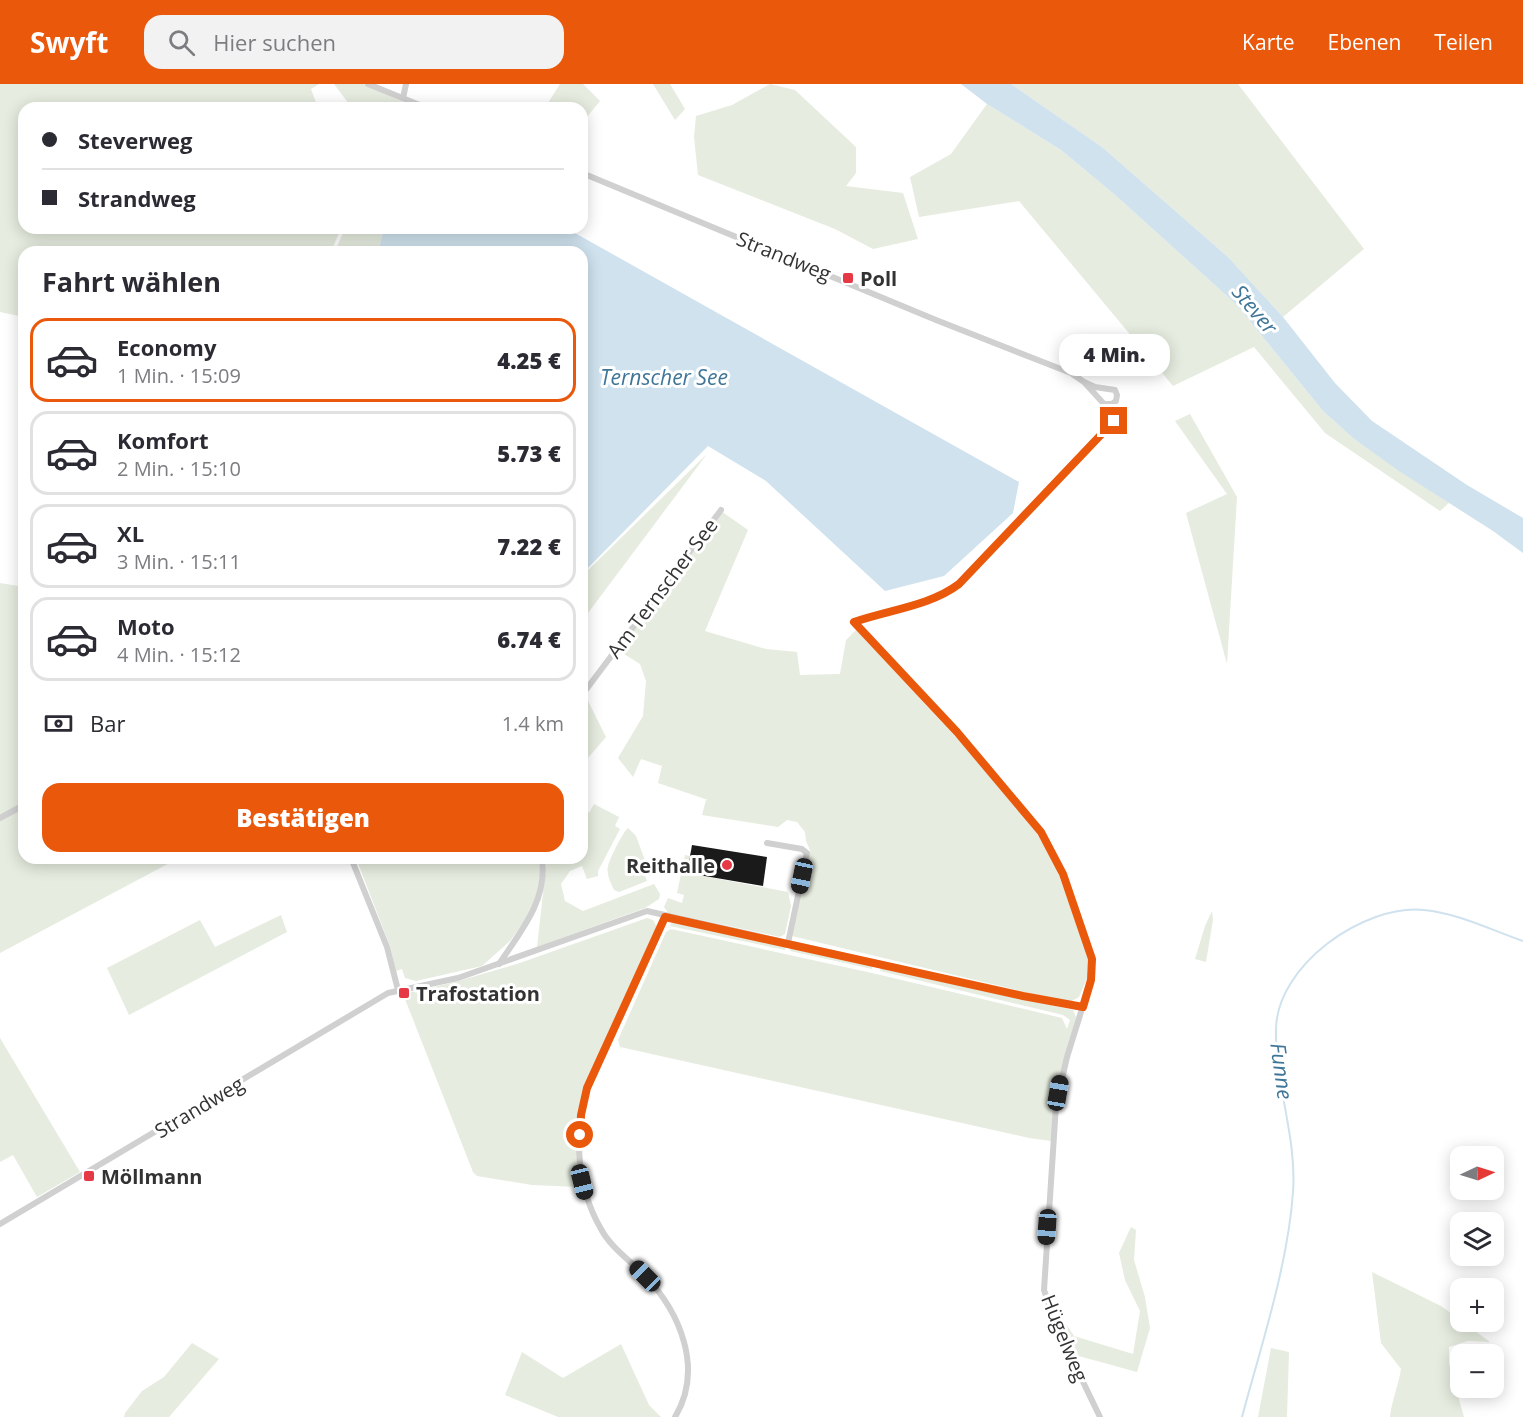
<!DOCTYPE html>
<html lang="de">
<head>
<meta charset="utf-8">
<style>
	:root { --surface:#fff; --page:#f2f2f3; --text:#2b2b33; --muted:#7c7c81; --line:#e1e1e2; --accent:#ea580c }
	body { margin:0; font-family:"Open Sans",sans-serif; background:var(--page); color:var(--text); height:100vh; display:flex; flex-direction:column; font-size:22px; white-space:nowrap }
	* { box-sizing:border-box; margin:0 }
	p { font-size:20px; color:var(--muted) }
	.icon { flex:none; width:33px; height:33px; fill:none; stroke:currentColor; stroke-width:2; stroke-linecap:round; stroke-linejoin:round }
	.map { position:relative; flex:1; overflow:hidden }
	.side { position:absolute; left:18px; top:162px; width:570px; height:618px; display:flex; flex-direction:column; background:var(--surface); border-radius:18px; box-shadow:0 3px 15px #0003 }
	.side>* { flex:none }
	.top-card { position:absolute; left:18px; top:18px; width:570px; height:132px; border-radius:18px; box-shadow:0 3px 15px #0003; display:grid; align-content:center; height:132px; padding:0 24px; background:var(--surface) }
	.needle { width:39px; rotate:86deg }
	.controls { position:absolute; left:1450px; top:1062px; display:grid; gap:12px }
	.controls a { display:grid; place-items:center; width:54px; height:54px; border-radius:12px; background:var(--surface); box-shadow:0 3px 15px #0003; font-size:30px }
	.end { position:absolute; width:27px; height:27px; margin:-14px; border:8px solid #ea580c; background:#fff; box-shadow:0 0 0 3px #fff }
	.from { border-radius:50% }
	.bubble { position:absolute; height:42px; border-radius:18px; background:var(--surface); box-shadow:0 3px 15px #0003; font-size:20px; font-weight:800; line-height:42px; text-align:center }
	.car { position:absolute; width:18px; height:36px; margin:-18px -9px; border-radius:8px; box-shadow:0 0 4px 2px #0007; background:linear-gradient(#222 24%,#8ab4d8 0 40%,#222 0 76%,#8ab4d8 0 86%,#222 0) }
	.top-card b { display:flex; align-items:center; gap:21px; height:57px; font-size:22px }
	.top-card b+b { border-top:2px solid var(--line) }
	.top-card i { width:15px; height:15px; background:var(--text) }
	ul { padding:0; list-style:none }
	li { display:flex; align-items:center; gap:18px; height:84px; margin:0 12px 9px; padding:0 12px; border:3px solid var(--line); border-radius:18px }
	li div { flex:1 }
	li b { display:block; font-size:22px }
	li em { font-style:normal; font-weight:800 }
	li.current { border-color:var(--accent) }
	li>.icon { width:54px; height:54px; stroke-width:1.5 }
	h2 { padding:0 24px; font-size:27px; line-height:72px }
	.pay { display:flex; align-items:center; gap:15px; height:66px; padding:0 24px; font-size:22px }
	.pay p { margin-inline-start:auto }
	.action { display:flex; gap:12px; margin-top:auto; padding:12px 24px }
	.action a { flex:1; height:69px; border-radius:18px; background:var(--accent); color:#fff; font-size:24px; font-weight:800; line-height:69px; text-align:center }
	header { display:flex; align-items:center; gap:36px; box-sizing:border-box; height:84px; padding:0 30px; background:var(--accent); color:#fff }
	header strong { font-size:28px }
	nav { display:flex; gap:33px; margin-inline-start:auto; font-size:21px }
	.search { width:420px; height:54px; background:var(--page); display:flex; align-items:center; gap:15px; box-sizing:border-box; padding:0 21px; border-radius:18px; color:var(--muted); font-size:22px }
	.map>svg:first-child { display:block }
	.green { fill:#e6ecdf }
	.water { fill:#cfe2ee }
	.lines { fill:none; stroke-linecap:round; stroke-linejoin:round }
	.stream { stroke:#cfe2ee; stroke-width:2 }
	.building { fill:#1a1a1a }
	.minor { stroke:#d0d0d0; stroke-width:6 }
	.route { stroke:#ea580c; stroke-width:8 }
	.poi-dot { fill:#e63946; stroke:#fff; stroke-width:2 }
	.labels { text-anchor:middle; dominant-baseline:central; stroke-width:6; stroke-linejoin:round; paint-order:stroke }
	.street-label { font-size:20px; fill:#333; stroke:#fff }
	.poi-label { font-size:20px; font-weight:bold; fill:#333; stroke:#fff; text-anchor:start }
	.water-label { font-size:21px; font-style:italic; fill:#3f7597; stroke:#fff }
</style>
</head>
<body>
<header>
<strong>Swyft</strong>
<div class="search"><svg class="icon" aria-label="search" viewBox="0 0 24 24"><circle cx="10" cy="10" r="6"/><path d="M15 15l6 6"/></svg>Hier suchen</div>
<nav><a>Karte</a><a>Ebenen</a><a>Teilen</a></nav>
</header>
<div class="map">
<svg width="1523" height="1333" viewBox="0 0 1523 1333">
	<rect width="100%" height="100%" fill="#fff"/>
	<g class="green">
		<path d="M 0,0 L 319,0 L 311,5 L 318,24 L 24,24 L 24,144 L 341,144 L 331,168 L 24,168 L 24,220 L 19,232 L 0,228 Z"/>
		<path d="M 334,0 L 363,0 L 417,24 L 352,24 Z"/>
		<path d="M 560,0 L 583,0 L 600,17 L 582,39 L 582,24 L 554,24 L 548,19 Z"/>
		<path d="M 653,0 L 670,0 L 685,25 L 675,36 Z"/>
		<path d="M 770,0 L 795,6 L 856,63 L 856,89 L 846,102 L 903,109 L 918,155 L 873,165 L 835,145 L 698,91 L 694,53 L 696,32 L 732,21 Z"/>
		<path d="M 1011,0 L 1238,0 L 1364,165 L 1283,233 L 1228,173 L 1102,63 Z"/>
		<path d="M 987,20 L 1061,66 L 1114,110 L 1237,221 L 1323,327 L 1353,354 L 1449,419 L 1440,427 L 1325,349 L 1254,263 L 1173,302 L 1019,117 L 919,133 L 910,93 L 951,70 Z"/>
		<path d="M 345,144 L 384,144 L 378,168 L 335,168 Z"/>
		<path d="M 1190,330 L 1237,413 L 1227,580 L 1186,429 L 1227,410 L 1175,337 Z"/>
		<path d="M 707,370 L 582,537 L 582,492 Z"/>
		<path d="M 721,427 L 748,446 L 705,547 L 766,565 L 797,568 L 800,591 L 840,590 L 846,556 L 856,546 L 968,666 L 1036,748 L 1054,778 L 1090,877 L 1088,892 L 1079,913 L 1070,918 L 1055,915 L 792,852 L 810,766 L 806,757 L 805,748 L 797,738 L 787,736 L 778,743 L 702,731 L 706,716 L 708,716 L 658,699 L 662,682 L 641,675 L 633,693 L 618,674 L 643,632 L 646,597 L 640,580 L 616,565 Z"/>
		<path d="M 0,499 L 24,503 L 24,774 L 179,774 L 0,869 Z"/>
		<path d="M 585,611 L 606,653 L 582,681 L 582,614 Z"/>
		<path d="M 582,718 L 589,729 L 594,720 L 619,733 L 615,742 L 620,745 L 598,787 L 598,792 L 587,795 L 582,782 L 570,787 L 561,800 L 565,817 L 583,827 L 654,800 L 660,810 L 659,815 L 645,824 L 537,863 L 547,774 L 582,774 Z"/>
		<path d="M 628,744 L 636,752 L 646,779 L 641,782 L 647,797 L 619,808 L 614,806 C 611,799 606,790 608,782 C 610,774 623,748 628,744 Z"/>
		<path d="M 685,771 L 690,772 L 688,789 L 788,808 L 791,822 L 785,850 L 780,853 L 670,829 L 669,830 L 664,823 L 668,814 L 682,819 L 684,811 L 677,809 Z"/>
		<path d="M 356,774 L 539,774 L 542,784 L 534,824 L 510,857 L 482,882 L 416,897 L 405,894 L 402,885 L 396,887 L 390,862 Z"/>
		<path d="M 1212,827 L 1213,836 L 1206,878 L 1195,875 L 1205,842 Z"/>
		<path d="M 281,831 L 287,848 L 129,931 L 107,884 L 200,836 L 215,863 Z"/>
		<path d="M 647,834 L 653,836 L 658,845 L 584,1005 C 575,1038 576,1069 579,1103 L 532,1101 L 477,1092 L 473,1088 L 403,910 L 455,898 L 517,880 Z"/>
		<path d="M 672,838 L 786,861 L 785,866 L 670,842 Z"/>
		<path d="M 671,845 L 872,889 L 1062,934 L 1067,945 L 1070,936 L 1063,931 L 880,887 L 881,882 L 1073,926 L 1076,933 L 1051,1057 L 1029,1054 L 620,963 L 618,956 L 666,848 Z"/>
		<path d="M 790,862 L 873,880 L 872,885 L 790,867 Z"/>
		<path d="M 0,954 L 80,1088 L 37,1113 L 13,1071 L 0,1078 Z"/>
		<path d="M 1131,1143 L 1136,1146 L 1134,1176 L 1145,1213 L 1150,1244 L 1137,1288 L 1075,1271 L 1049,1214 L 1074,1252 L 1133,1270 L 1140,1227 L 1125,1196 L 1119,1169 Z"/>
		<path d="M 1372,1188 L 1441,1222 L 1490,1258 L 1468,1257 L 1449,1263 L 1449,1280 L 1464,1333 L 1390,1333 C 1392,1315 1398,1304 1401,1285 L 1381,1259 Z"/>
		<path d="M 192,1259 L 219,1275 L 169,1333 L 124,1333 L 125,1329 L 142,1307 L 164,1293 Z"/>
		<path d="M 621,1260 L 649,1321 L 661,1333 L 558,1333 L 505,1311 L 522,1268 L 563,1294 Z"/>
		<path d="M 1271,1264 L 1289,1268 L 1287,1333 L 1258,1333 Z"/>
	</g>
	<g class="water">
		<path d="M 961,0 L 1011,0 L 1102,63 L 1228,173 L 1283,233 L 1335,299 L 1372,337 L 1467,401 L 1523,434 L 1523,469 L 1493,447 L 1399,387 L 1353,354 L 1323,327 L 1237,221 L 1114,110 L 1061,66 L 987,20 Z"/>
		<path d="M 384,144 L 566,144 L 1019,398 L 1013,429 L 944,492 L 885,507 L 766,397 L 708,362 L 582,490 L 582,168 L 378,168 Z"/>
	</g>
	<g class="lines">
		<path class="stream" d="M 1242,1333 C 1261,1262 1288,1181 1293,1108 C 1297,1053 1275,1001 1276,946 C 1276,882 1363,820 1424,826 C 1457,829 1491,846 1523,857"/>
	</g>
	<path class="building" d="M 692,761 L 767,773 L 763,802 L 687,789 Z"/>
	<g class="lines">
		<g class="minor">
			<path d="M 368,0 L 427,24"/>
			<path d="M 403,14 L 406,0"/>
			<path d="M 582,89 L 936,236 L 1071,289 L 1084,298 L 1104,320 L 1112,320 L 1116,317 L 1117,311 L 1115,306 L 1095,303 L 1084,298"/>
			<path d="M 582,611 L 721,426"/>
			<path d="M 0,734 L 24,721"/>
			<path d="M 767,759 L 802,765 L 807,769 L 788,859"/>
			<path d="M 351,774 L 387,863 L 398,906"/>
			<path d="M 665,833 L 587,1004 C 574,1051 576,1102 601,1145 C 611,1164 631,1177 645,1192 C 680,1228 704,1285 675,1333"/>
			<path d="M 499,880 C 521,847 548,816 542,774"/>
			<path d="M 0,1140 L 388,909 L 458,894 L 647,827 L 1023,912 L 1083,923"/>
			<path d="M 1100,1333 L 1057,1244 L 1044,1206 L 1056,1021 L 1067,973 L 1091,896 L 1092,875 L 1063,790 L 1041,748 L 957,648 L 854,538 C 888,526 930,522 959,500 L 1114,337"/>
		</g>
	</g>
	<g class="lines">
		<path class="route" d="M 580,1051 L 581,1031 L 587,1004 L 665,833 L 1023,912 L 1083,923 L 1091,896 L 1092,875 L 1063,790 L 1041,748 L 957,648 L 854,538 C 888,526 930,522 959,500 L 1114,337"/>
	</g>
	<g class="poi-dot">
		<rect x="842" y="188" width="12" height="12" rx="3"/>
		<circle cx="727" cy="781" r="6"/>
		<rect x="398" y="903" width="12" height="12" rx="3"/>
		<rect x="83" y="1086" width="12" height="12" rx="3"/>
	</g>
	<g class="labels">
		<g class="street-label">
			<text transform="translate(784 172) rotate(22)">Strandweg</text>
			<text transform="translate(662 504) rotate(-53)">Am Ternscher See</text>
			<text transform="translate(199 1023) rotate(-31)">Strandweg</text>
			<text transform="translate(1065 1254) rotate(68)">Hügelweg</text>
		</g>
		<g class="poi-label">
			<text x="860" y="194">Poll</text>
			<text x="715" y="781" text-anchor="end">Reithalle</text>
			<text x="416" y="909">Trafostation</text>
			<text x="101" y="1092">Möllmann</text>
		</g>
		<g class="water-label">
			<text transform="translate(1255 225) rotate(50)">Stever</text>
			<text x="664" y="293">Ternscher See</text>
			<text transform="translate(1282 987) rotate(82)">Funne</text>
		</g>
	</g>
</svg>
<div class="controls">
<a><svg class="needle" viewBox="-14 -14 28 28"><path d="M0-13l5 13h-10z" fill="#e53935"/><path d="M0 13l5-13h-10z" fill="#7c7c81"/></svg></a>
<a><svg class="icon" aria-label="layers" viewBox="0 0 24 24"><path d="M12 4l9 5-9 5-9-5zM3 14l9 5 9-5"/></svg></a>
<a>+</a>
<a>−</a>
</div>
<i class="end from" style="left:580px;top:1051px"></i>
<i class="end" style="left:1114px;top:337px"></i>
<div class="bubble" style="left:1059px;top:250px;width:111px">4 Min.</div>
<i class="car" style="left:802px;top:792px;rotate:192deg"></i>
<i class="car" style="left:1058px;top:1009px;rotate:10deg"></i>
<i class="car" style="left:582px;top:1098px;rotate:166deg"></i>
<i class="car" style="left:1047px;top:1143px;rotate:184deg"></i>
<i class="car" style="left:645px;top:1192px;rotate:315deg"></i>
<div class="top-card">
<b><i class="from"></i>Steverweg</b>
<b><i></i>Strandweg</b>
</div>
<section class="side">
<h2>Fahrt wählen</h2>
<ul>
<li class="current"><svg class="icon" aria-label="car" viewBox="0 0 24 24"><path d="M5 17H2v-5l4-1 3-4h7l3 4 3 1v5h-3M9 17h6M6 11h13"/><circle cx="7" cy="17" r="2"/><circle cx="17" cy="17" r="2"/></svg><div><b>Economy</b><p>1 Min. · 15:09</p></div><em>4.25 €</em></li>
<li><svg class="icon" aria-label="car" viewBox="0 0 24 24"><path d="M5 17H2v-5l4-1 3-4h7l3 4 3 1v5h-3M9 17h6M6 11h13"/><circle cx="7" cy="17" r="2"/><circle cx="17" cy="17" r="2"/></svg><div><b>Komfort</b><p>2 Min. · 15:10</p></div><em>5.73 €</em></li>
<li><svg class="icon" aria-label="car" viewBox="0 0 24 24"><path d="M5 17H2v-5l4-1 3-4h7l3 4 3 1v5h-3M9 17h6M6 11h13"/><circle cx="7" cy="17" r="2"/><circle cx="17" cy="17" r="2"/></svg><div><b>XL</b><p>3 Min. · 15:11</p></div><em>7.22 €</em></li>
<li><svg class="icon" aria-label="car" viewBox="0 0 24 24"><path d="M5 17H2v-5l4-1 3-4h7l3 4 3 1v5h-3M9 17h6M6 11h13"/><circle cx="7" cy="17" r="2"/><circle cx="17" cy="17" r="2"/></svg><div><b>Moto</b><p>4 Min. · 15:12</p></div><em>6.74 €</em></li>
</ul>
<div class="pay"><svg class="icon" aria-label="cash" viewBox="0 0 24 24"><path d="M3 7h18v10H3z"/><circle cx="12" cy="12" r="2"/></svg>Bar<p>1.4 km</p></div>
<div class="action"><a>Bestätigen</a></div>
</section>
</div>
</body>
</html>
